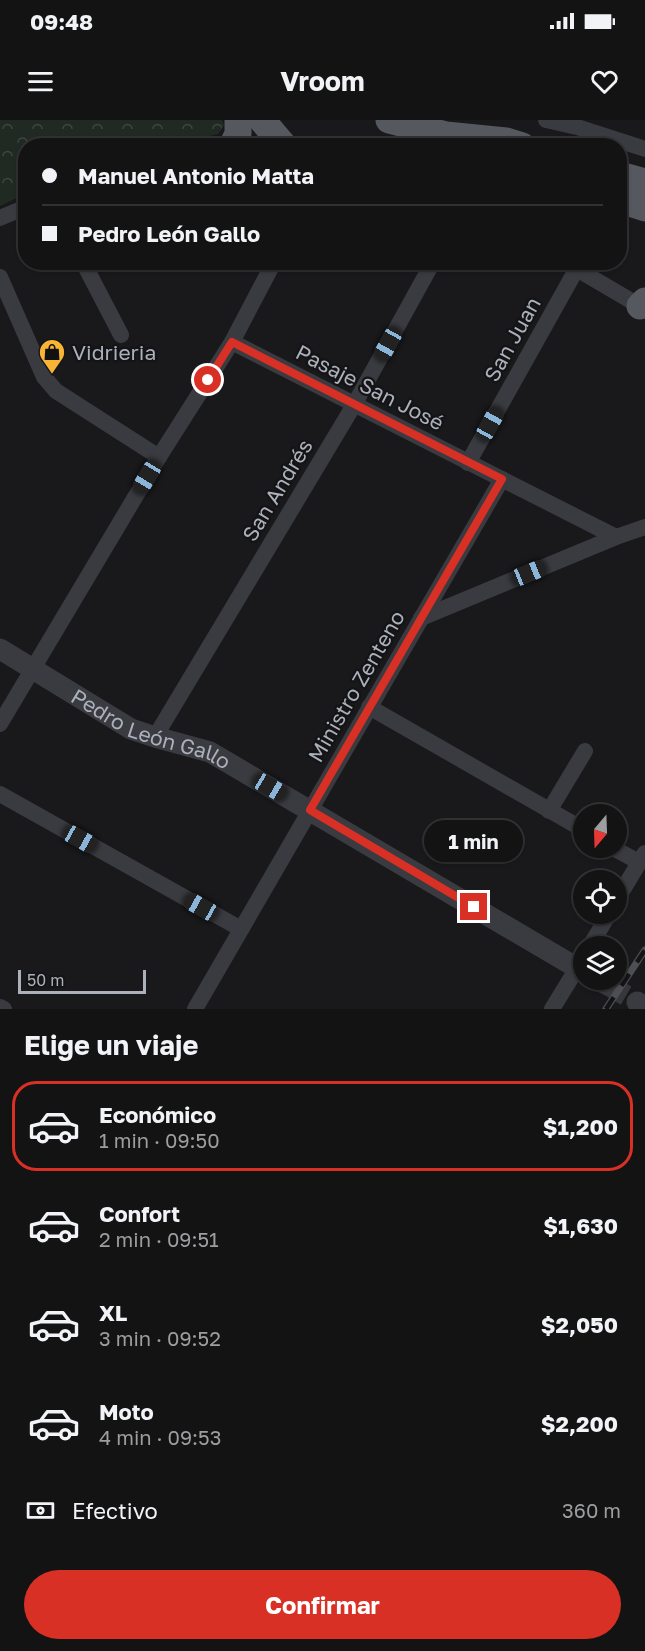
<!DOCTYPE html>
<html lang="es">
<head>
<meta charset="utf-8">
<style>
	:root { --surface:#131314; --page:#1c1c1d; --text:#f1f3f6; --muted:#9d9ea0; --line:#323234; --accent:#d93025 }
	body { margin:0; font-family:"Golos Text",sans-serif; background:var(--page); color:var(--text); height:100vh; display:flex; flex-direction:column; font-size:22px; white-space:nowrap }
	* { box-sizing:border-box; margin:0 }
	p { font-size:20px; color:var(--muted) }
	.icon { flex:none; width:33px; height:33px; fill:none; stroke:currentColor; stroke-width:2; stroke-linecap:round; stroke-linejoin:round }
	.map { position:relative; height:889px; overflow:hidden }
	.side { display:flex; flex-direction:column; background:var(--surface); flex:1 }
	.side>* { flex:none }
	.banner { position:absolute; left:18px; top:18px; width:609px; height:132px; border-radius:24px; box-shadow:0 2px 4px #0004,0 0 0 2px var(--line); display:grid; align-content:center; height:132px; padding:0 24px; background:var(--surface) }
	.needle { width:39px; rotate:199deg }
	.buttons { position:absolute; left:573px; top:684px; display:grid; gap:12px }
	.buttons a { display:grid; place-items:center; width:54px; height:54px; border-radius:50%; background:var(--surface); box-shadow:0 2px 4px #0004,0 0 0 2px var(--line); font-size:30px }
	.scale { position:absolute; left:18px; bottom:15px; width:128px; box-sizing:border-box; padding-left:6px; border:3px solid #abb0bb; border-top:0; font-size:16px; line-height:21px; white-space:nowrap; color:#abb0bb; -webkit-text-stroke:4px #141416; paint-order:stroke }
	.end { position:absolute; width:27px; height:27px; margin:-14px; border:8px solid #d93025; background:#fff; box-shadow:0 0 0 3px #fff }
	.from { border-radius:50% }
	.bubble { position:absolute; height:42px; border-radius:21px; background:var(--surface); box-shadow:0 2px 4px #0004,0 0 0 2px var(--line); font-size:20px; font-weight:700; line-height:42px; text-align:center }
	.car { position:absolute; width:18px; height:36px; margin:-18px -9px; border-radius:8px; box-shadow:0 0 4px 2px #0007; background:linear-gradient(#222 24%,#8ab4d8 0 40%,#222 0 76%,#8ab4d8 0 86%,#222 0) }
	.banner b { display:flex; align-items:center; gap:21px; height:57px; font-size:22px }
	.banner b+b { border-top:2px solid var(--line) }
	.banner i { width:15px; height:15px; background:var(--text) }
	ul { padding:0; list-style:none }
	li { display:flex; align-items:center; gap:18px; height:90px; margin:0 12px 9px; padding:0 12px; border:3px solid transparent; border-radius:24px }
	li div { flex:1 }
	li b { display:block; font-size:22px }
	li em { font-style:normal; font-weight:700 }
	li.active { border-color:var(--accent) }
	li>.icon { width:54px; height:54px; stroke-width:1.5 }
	h2 { padding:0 24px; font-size:27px; line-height:72px }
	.pay { display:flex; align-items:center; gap:15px; height:66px; padding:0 24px; font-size:22px }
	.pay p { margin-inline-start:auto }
	.cta { display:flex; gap:12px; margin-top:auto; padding:12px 24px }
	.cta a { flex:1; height:69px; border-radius:36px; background:var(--accent); color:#fff; font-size:24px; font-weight:700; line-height:69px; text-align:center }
	.status { display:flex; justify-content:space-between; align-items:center; height:42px; padding:0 30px; background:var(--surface); direction:ltr }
	.status svg { height:16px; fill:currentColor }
	header { display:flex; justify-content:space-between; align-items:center; height:78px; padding:0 24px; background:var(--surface); font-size:27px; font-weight:700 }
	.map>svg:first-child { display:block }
	.forest { fill:url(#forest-crowns) }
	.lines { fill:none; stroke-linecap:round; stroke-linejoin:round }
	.tertiary-tunnel { stroke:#36373b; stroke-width:21; stroke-dasharray:21 10; stroke-linecap:butt }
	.minor { stroke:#3a3b40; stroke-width:16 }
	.tertiary { stroke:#3a3b40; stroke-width:21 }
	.primary { stroke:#56585f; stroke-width:27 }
	.rail-casing { stroke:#4d4f55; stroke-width:7 }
	.rail { stroke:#141416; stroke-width:4.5; stroke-dasharray:14; stroke-linecap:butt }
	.route { stroke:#d93025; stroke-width:8 }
	.labels { text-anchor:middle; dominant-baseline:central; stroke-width:4.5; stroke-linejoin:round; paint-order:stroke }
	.street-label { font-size:21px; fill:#abb0bb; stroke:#141416 }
	.poi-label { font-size:21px; fill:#abb0bb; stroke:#141416; text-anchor:start }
</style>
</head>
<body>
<div class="status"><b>09:48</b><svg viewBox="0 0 49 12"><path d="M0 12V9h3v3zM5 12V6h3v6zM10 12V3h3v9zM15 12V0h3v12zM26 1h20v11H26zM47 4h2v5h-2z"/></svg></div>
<header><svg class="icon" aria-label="menu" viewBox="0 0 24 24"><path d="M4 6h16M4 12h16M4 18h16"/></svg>Vroom<svg class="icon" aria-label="heart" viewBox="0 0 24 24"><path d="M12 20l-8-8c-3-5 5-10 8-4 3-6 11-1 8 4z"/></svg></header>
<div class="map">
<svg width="645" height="889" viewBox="0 0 645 889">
	<defs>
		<pattern id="forest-crowns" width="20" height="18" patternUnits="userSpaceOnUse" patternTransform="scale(1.5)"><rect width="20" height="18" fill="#202a22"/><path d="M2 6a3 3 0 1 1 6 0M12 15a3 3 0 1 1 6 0" fill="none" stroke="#3e4640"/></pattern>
	</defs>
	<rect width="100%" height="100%" fill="#19191b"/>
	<path class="forest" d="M 0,0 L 222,0 L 224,5 L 218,14 L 171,25 L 26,26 L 25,74 L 0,86 Z"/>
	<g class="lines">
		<path class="tertiary-tunnel" d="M 608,865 L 637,882"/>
		<g class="minor">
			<path d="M 546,0 L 577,7 L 645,29"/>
			<path d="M 0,98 L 26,87"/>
			<path d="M 83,142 L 121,215"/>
			<path d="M 565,142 L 645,189"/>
			<path d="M 0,157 L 44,257 L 56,271 L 159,337"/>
			<path d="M 232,222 L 616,417"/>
			<path d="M 468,343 L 576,150"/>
			<path d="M 421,498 L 616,417 L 645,407"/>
			<path d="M 369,587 L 584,710"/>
			<path d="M 0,604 L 159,337 L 232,222 L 274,142"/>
			<path d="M 155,617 L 354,285 L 433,142"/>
			<path d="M 0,674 L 241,809"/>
			<path d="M 549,691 L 585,631"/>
			<path d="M 613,728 L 639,742"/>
			<path d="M 616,781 L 645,733"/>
			<path d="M 590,826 L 609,794"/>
			<path d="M 0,887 L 4,889"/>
			<path d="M 195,889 L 502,359"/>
			<path d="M 552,889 L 584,837"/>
		</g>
		<g class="tertiary">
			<path id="s1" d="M 0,529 L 131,609 L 155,617 L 210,632 L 584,852"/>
			<path d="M 597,860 L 608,865"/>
			<path d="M 637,882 L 645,887"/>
		</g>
		<g class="primary">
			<path d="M 262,0 L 284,26"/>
			<path d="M 389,0 L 446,15 L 506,21 L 522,26"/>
			<path d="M 232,26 L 238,14 L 238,0"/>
			<path d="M 620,55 L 645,62"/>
			<path d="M 620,80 L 645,88"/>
			<path d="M 640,186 L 645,181"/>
		</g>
		<g class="rail-casing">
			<path id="rail" d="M 606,889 L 645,830"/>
		</g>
		<use href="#rail" class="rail"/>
	</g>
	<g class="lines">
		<path class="route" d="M 208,260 L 232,222 L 502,359 L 310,690 L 474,787"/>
	</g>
	<defs>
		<g id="shop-pin" transform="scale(1.35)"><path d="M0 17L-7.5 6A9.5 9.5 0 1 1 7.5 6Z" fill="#f8b434" stroke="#141416"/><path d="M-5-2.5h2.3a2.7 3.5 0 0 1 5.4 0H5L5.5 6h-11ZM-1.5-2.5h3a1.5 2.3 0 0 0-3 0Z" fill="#111"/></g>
	</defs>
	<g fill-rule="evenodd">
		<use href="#shop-pin" x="52" y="232"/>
	</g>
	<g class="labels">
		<g class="street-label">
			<text transform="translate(512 219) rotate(-61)">San Juan</text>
			<text transform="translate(370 267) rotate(27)">Pasaje San José</text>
			<text transform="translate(277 370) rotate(-59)">San Andrés</text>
			<text transform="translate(356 566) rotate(-60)">Ministro Zenteno</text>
			<text stroke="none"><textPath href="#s1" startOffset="172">Pedro León Gallo</textPath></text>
		</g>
		<g class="poi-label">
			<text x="72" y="232">Vidrieria</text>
		</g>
	</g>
</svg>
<div class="buttons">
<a><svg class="needle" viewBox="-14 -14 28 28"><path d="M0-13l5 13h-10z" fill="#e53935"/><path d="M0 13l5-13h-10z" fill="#9d9ea0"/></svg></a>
<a><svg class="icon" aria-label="locate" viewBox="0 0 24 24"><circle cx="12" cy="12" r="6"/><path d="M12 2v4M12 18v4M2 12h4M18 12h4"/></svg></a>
<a><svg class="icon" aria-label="layers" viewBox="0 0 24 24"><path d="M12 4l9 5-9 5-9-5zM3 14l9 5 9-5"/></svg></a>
</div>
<div class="scale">50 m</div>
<i class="end from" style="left:208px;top:260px"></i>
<i class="end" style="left:474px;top:787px"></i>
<div class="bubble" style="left:424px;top:700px;width:99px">1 min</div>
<i class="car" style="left:388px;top:224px;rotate:209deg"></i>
<i class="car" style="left:490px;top:304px;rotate:29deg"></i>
<i class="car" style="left:147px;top:357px;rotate:211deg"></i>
<i class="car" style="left:529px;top:453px;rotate:68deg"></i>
<i class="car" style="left:270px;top:667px;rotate:120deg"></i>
<i class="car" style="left:80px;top:719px;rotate:119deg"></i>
<i class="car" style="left:201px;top:787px;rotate:299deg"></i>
<div class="banner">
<b><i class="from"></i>Manuel Antonio Matta</b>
<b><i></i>Pedro León Gallo</b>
</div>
</div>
<section class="side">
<h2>Elige un viaje</h2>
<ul>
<li class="active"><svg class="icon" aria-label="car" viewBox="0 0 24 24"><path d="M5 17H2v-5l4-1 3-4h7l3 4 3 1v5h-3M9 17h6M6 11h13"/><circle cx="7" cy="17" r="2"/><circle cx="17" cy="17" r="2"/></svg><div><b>Económico</b><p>1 min · 09:50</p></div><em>$1,200</em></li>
<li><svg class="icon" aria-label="car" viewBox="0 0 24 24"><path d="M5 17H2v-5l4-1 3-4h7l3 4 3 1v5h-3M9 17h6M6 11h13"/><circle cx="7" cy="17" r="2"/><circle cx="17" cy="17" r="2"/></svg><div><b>Confort</b><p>2 min · 09:51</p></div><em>$1,630</em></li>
<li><svg class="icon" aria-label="car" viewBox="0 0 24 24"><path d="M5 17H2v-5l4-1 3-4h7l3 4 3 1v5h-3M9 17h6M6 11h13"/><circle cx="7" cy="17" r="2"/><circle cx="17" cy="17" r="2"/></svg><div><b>XL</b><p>3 min · 09:52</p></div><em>$2,050</em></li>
<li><svg class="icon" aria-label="car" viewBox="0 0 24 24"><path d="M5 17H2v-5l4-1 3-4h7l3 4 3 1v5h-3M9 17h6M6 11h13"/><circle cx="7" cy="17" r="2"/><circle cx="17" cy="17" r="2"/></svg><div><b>Moto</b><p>4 min · 09:53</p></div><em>$2,200</em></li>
</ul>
<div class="pay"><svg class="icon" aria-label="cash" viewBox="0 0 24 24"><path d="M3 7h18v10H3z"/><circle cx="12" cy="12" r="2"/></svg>Efectivo<p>360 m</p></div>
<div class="cta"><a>Confirmar</a></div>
</section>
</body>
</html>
